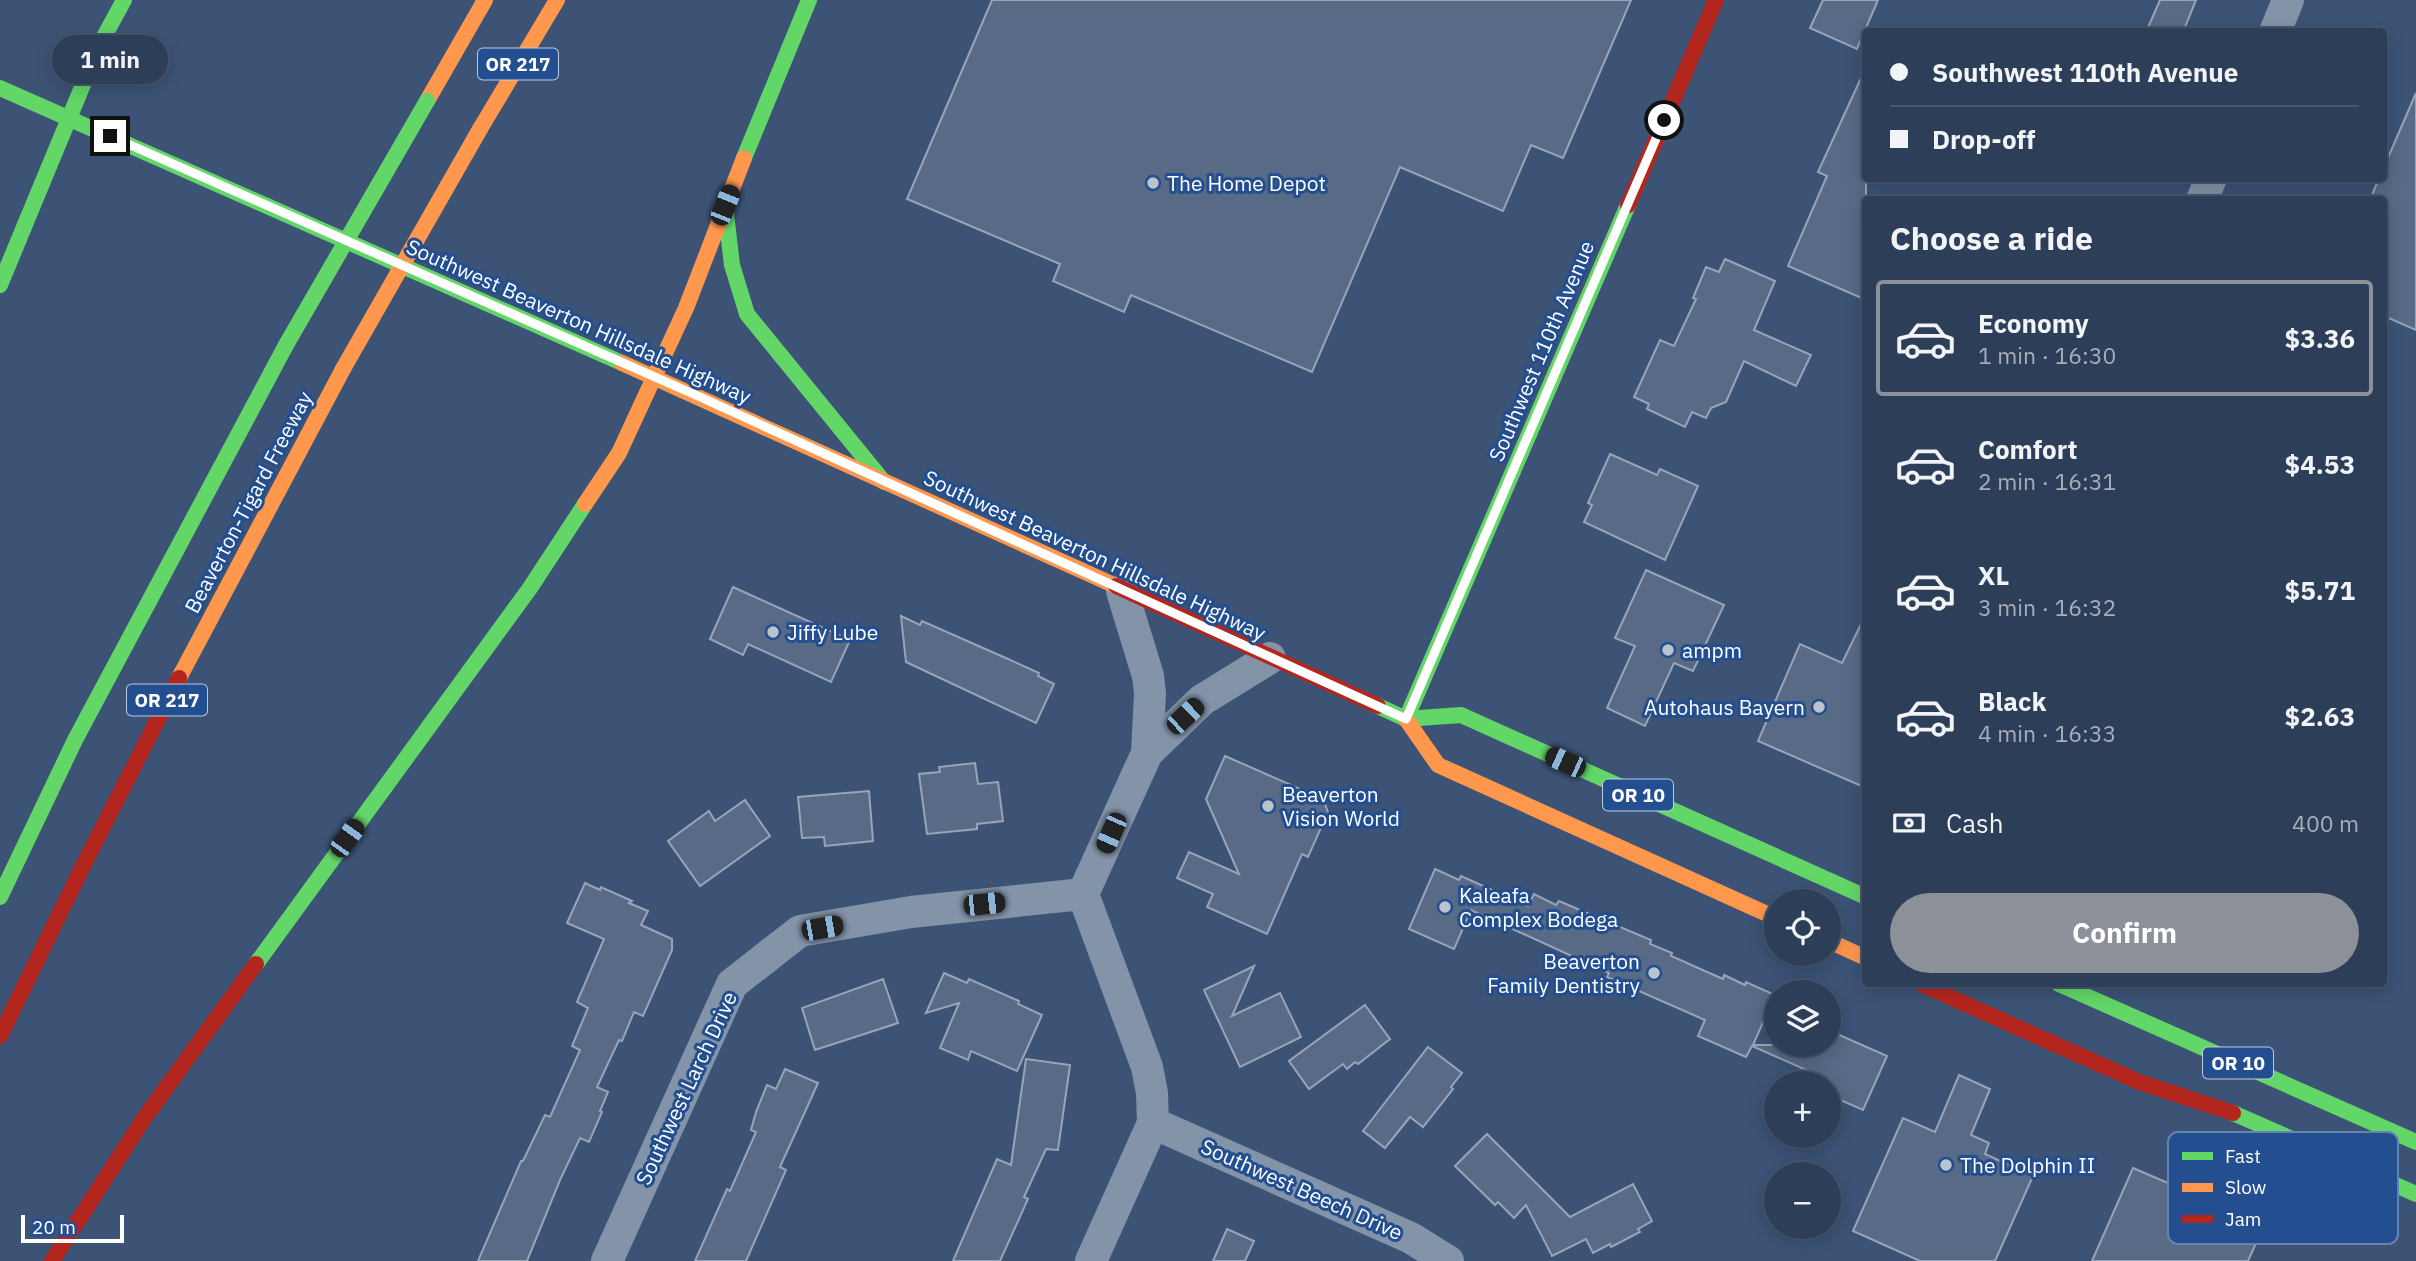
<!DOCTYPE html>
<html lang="en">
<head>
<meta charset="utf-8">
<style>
	:root { --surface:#2d3e58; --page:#35455e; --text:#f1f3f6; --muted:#a7aeba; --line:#48576e; --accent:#8c9099 }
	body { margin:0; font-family:"IBM Plex Sans",sans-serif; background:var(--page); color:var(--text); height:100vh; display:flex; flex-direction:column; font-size:26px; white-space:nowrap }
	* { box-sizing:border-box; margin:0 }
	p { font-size:23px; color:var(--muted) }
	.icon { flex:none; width:38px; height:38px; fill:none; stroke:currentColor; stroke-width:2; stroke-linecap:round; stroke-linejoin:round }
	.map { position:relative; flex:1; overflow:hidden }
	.sheet { position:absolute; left:1862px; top:196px; width:525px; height:791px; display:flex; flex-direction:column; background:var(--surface); border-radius:7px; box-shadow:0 4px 18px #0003,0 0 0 2px var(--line) }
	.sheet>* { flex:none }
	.top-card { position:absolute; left:1862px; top:28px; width:525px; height:154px; border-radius:7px; box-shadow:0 4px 18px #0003,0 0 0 2px var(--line); display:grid; align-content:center; height:154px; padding:0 28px; background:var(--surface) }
	.controls { position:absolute; left:1764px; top:889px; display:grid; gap:14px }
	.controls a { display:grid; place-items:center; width:77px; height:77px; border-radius:50%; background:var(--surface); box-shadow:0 4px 18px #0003,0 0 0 2px var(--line); font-size:35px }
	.scale { position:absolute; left:21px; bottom:18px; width:103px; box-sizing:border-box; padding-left:7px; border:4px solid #fff; border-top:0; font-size:19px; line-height:24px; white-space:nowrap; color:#fff; -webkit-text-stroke:5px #234e8f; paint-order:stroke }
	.end { position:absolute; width:32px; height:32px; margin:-16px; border:9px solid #fff; background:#111; box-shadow:0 0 0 4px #111 }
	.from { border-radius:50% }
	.bubble { position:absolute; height:49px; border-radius:24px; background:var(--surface); box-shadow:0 4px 18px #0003,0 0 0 2px var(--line); font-size:23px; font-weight:800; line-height:49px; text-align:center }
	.car { position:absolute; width:21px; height:42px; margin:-21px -10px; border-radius:9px; box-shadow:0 0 5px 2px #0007; background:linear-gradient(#222 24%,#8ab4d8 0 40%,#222 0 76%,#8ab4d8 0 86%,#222 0) }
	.top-card b { display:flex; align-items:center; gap:24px; height:66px; font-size:26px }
	.top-card b+b { border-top:2px solid var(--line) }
	.top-card i { width:18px; height:18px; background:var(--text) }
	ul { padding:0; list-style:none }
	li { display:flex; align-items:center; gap:21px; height:116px; margin:0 14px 10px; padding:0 14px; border:4px solid transparent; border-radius:7px }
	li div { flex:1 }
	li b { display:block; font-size:26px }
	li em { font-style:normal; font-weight:800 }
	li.active { border-color:var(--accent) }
	li>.icon { width:63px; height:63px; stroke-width:1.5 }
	h2 { padding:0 28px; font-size:32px; line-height:84px }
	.pay { display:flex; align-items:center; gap:18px; height:77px; padding:0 28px; font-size:26px }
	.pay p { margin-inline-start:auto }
	.action { display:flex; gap:14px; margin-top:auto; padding:14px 28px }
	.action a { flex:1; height:80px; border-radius:42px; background:var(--accent); color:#fff; font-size:28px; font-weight:800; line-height:80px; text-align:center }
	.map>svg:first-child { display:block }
	.building { fill:#586a86; stroke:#98a5b8; stroke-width:2 }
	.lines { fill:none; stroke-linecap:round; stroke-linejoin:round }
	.street { stroke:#8394a9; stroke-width:32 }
	.fast { stroke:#63d668; stroke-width:16 }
	.slow { stroke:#ff974d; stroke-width:16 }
	.jam { stroke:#b3261e; stroke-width:16 }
	.fast-bridge { stroke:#63d668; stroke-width:16 }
	.slow-bridge { stroke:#ff974d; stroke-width:16 }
	.route { stroke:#fff; stroke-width:9 }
	.poi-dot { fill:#bbc3cf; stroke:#234e8f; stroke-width:2.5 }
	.labels { text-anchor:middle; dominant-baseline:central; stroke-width:6; stroke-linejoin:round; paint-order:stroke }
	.shield { fill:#234e8f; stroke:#bdcadd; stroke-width:2 }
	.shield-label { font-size:19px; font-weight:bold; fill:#fff }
	.poi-label { font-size:21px; fill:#fff; stroke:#234e8f; text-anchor:start }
	.street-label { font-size:21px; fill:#fff; stroke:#234e8f }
	.key { fill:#234e8f; stroke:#6583b1; stroke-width:2 }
	.key-label { font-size:19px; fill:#fff }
</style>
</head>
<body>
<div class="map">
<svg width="2416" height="1261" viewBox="0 0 2416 1261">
	<rect width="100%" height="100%" fill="#3c5376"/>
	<g class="building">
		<path d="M 992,0 L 1631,0 L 1563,158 L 1531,145 L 1503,211 L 1400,167 L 1312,372 L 1131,295 L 1124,312 L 1053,281 L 1060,264 L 907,199 Z"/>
		<path d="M 1823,0 L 1878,0 L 1857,49 L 1810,28 Z"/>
		<path d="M 2160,0 L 2196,0 L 2183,32 L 2146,32 Z"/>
		<path d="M 1866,67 L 1866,300 L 1788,266 L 1827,176 L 1818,172 Z"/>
		<path d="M 2416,93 L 2416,330 L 2384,316 L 2384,200 L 2370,200 L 2379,178 L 2384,178 L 2384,167 Z"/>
		<path d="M 1725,259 L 1775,281 L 1754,330 L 1811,355 L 1796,386 L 1744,361 L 1726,402 L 1711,408 L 1706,418 L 1692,412 L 1685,427 L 1647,409 L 1649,404 L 1634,397 L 1660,340 L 1674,346 L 1696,299 L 1693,298 L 1706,267 L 1719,272 Z"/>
		<path d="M 1610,454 L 1657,475 L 1660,469 L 1698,486 L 1665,560 L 1584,522 L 1592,505 L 1588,503 Z"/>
		<path d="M 1646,570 L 1724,605 L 1693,671 L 1674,663 L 1645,726 L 1607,708 L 1635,646 L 1615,638 Z"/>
		<path d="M 733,587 L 850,640 L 831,682 L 748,644 L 743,655 L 710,639 Z"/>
		<path d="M 1866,614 L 1866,788 L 1758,741 L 1800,644 L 1842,663 Z"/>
		<path d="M 901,616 L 920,625 L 922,621 L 1008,659 L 1039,673 L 1038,676 L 1054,684 L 1036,723 L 906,662 Z"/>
		<path d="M 1225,756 L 1323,799 L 1328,812 L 1308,857 L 1302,854 L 1267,934 L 1207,907 L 1213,894 L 1177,878 L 1189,852 L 1239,874 L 1206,799 Z"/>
		<path d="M 975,763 L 978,784 L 998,782 L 1003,821 L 977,824 L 977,829 L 927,834 L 919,774 L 940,772 L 939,767 Z"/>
		<path d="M 869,791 L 873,841 L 825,846 L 824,837 L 802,838 L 798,797 Z"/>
		<path d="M 745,800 L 770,836 L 700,886 L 668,841 L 709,811 L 715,821 Z"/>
		<path d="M 1435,869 L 1459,880 L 1461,876 L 1528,906 L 1534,894 L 1556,905 L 1559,901 L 1651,940 L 1650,944 L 1672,953 L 1671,956 L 1723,979 L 1724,975 L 1745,985 L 1746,982 L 1775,995 L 1753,1045 L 1830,1045 L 1835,1033 L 1887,1056 L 1863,1110 L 1829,1095 L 1829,1083 L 1819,1083 L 1822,1077 L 1752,1046 L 1746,1057 L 1698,1036 L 1705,1020 L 1607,977 L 1609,973 L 1471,910 L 1454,949 L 1409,929 Z"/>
		<path d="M 585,883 L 600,890 L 601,887 L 632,901 L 629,903 L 648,911 L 641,925 L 672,939 L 672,950 L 643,1016 L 634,1012 L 622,1041 L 619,1040 L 597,1087 L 608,1092 L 600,1111 L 602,1112 L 589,1142 L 580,1138 L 560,1180 L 527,1261 L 478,1261 L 521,1161 L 523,1161 L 545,1115 L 550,1117 L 580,1050 L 572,1046 L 588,1008 L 577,1002 L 604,939 L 567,923 Z"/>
		<path d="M 1254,966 L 1232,1016 L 1280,993 L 1301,1037 L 1240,1067 L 1204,990 Z"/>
		<path d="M 944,973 L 967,983 L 969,979 L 1019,1001 L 1018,1004 L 1042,1015 L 1017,1071 L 971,1051 L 968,1060 L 940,1048 L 959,1003 L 926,1013 Z"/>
		<path d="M 883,979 L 898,1023 L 815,1050 L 802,1008 Z"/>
		<path d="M 1365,1005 L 1390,1039 L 1358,1064 L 1355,1062 L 1347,1069 L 1343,1064 L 1309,1089 L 1289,1061 Z"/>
		<path d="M 1428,1047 L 1462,1073 L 1451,1087 L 1453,1089 L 1423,1127 L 1410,1117 L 1385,1148 L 1363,1131 Z"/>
		<path d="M 1026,1059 L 1070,1065 L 1058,1150 L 1046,1149 L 1024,1197 L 1028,1199 L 1000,1261 L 953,1261 L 997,1159 L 1011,1165 Z"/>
		<path d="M 785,1069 L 818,1083 L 780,1167 L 786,1170 L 746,1261 L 695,1261 L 727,1189 L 730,1191 L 756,1132 L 751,1130 L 756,1112 L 767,1085 L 776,1089 Z"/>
		<path d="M 1959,1075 L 1990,1089 L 1971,1135 L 1989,1143 L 1985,1154 L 2033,1176 L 1995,1261 L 1920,1261 L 1853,1231 L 1903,1118 L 1935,1132 Z"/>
		<path d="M 1487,1134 L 1570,1217 L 1633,1184 L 1652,1221 L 1638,1229 L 1640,1232 L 1611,1247 L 1610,1244 L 1593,1253 L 1586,1239 L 1552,1256 L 1526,1205 L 1514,1218 L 1498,1202 L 1495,1205 L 1455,1166 Z"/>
		<path d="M 2133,1168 L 2224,1207 L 2220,1217 L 2260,1234 L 2248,1261 L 2092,1261 Z"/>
		<path d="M 1227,1229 L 1254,1241 L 1245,1261 L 1213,1261 Z"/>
	</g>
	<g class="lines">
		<g class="street">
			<path d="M 2275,32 L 2288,0"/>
			<path d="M 2202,200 L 2211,178"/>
			<path d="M 1122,591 L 1148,676 L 1150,693 L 1147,753"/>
			<path d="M 1153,1123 L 1411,1238 L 1448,1261"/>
			<path d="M 607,1261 L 732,984 L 800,931 L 911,912 L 1083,894"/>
			<path d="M 1091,1261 L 1153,1123 L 1152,1093 L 1147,1067 L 1083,894 L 1147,753 L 1202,700 L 1270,658"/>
		</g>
		<g class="fast">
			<path d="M 0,88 L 622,363"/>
			<path d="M 744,158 L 809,0"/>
			<path d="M 726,214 L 732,265 L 747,314 L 884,482"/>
			<path d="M 0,285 L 99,46 L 124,0"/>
			<path d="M 1378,706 L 1406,719 L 1461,715 L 1866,897"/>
			<path d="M 1406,719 L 1628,205"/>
			<path d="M 0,897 L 75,740 L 286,345"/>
			<path d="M 256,964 L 530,588 L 585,504"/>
			<path d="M 2059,984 L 2416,1142"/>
			<path d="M 2233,1113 L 2416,1194"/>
		</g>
		<g class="slow">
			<path d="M 427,101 L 485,0"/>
			<path d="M 480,129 L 557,0"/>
			<path d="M 622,363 L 1116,586"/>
			<path d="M 585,504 L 619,453 L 686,308 L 744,158"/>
			<path d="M 179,678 L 343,369"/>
			<path d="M 1406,719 L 1438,765 L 1776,918"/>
			<path d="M 1829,941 L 1866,958"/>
		</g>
		<g class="jam">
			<path d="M 1628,205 L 1716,0"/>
			<path d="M 1116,586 L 1378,706"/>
			<path d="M 1921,984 L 2139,1082 L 2233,1113"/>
			<path d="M 0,1036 L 82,868 L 179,678"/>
			<path d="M 52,1261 L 145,1117 L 256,964"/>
		</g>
		<path class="fast-bridge" d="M 286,345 L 427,101"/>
		<path class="slow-bridge" d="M 343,369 L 480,129"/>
	</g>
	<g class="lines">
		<path class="route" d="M 110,136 L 698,396 L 1406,719 L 1664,120"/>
	</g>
	<g class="poi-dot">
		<circle cx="1153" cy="183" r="7"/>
		<circle cx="773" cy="632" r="7"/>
		<circle cx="1668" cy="650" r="7"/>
		<circle cx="1819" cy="707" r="7"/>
		<circle cx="1268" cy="806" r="7"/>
		<circle cx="1445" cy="907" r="7"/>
		<circle cx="1654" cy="973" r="7"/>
		<circle cx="1946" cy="1165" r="7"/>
	</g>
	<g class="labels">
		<g class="shield">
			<rect x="478" y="48.5" width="80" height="31" rx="5"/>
			<rect x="127" y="684.5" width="80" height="31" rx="5"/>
			<rect x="1603" y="779.5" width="70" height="31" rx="5"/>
			<rect x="2203" y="1047.5" width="70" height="31" rx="5"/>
		</g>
		<g class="shield-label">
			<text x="518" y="64">OR 217</text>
			<text x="167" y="700">OR 217</text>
			<text x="1638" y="795">OR 10</text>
			<text x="2238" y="1063">OR 10</text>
		</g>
		<g class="poi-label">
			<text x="1167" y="183">The Home Depot</text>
			<text x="787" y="632">Jiffy Lube</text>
			<text x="1682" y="650">ampm</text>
			<text x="1805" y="707" text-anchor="end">Autohaus Bayern</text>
			<text x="1282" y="794">Beaverton<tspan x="1282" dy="24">Vision World</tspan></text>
			<text x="1459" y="895">Kaleafa<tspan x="1459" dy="24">Complex Bodega</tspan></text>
			<text x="1640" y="961" text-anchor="end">Beaverton<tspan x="1640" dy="24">Family Dentistry</tspan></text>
			<text x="1960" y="1165">The Dolphin II</text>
		</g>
		<g class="street-label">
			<text transform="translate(579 321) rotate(24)">Southwest Beaverton Hillsdale Highway</text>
			<text transform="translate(1541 351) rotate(-67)">Southwest 110th Avenue</text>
			<text transform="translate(248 502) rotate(-62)">Beaverton-Tigard Freeway</text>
			<text transform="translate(1095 555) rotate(25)">Southwest Beaverton Hillsdale Highway</text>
			<text transform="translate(686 1088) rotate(-65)">Southwest Larch Drive</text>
			<text transform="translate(1302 1189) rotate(24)">Southwest Beech Drive</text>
		</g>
	</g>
	<rect x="2168" y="1132" width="230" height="112" rx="10" class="key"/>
	<rect x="2182" y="1152" width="31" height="8" fill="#63d668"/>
	<rect x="2182" y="1183" width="31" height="9" fill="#ff974d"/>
	<rect x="2182" y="1215" width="31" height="8" fill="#b3261e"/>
	<g class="key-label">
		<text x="2225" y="1163">Fast</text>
		<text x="2225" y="1194">Slow</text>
		<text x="2225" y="1226">Jam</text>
	</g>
</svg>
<div class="controls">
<a><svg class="icon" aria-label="locate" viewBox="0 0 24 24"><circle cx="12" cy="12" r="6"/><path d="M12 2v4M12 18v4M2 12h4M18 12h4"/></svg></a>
<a><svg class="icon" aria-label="layers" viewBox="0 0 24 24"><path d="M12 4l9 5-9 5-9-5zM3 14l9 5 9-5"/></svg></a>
<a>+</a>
<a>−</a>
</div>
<div class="scale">20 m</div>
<i class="end from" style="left:1664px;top:120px"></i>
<i class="end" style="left:110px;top:136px"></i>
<div class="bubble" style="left:52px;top:35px;width:116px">1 min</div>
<i class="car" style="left:725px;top:205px;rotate:22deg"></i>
<i class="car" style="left:1185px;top:716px;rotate:47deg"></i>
<i class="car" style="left:1565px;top:762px;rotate:294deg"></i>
<i class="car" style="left:1111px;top:833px;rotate:204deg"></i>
<i class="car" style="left:347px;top:838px;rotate:36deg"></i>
<i class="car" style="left:984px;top:904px;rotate:84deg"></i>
<i class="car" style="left:822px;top:928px;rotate:80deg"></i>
<div class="top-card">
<b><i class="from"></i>Southwest 110th Avenue</b>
<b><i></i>Drop-off</b>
</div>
<section class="sheet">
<h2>Choose a ride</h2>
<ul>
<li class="active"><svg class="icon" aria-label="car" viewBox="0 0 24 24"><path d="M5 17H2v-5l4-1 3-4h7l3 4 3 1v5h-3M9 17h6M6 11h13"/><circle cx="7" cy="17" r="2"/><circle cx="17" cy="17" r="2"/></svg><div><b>Economy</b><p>1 min · 16:30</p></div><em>$3.36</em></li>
<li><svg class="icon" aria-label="car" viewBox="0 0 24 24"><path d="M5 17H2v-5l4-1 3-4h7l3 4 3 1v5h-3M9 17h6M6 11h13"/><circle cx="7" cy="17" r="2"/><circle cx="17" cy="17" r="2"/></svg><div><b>Comfort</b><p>2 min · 16:31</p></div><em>$4.53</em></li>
<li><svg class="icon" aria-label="car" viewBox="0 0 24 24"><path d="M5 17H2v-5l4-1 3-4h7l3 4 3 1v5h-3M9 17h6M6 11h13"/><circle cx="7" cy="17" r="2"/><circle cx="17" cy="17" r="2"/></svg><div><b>XL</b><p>3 min · 16:32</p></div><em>$5.71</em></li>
<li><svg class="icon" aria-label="car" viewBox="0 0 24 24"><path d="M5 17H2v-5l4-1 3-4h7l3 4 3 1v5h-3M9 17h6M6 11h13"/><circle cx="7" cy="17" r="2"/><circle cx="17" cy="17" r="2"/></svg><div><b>Black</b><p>4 min · 16:33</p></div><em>$2.63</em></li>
</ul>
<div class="pay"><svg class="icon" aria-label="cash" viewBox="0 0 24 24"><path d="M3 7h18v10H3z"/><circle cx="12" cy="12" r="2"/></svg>Cash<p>400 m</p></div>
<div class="action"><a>Confirm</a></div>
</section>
</div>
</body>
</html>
